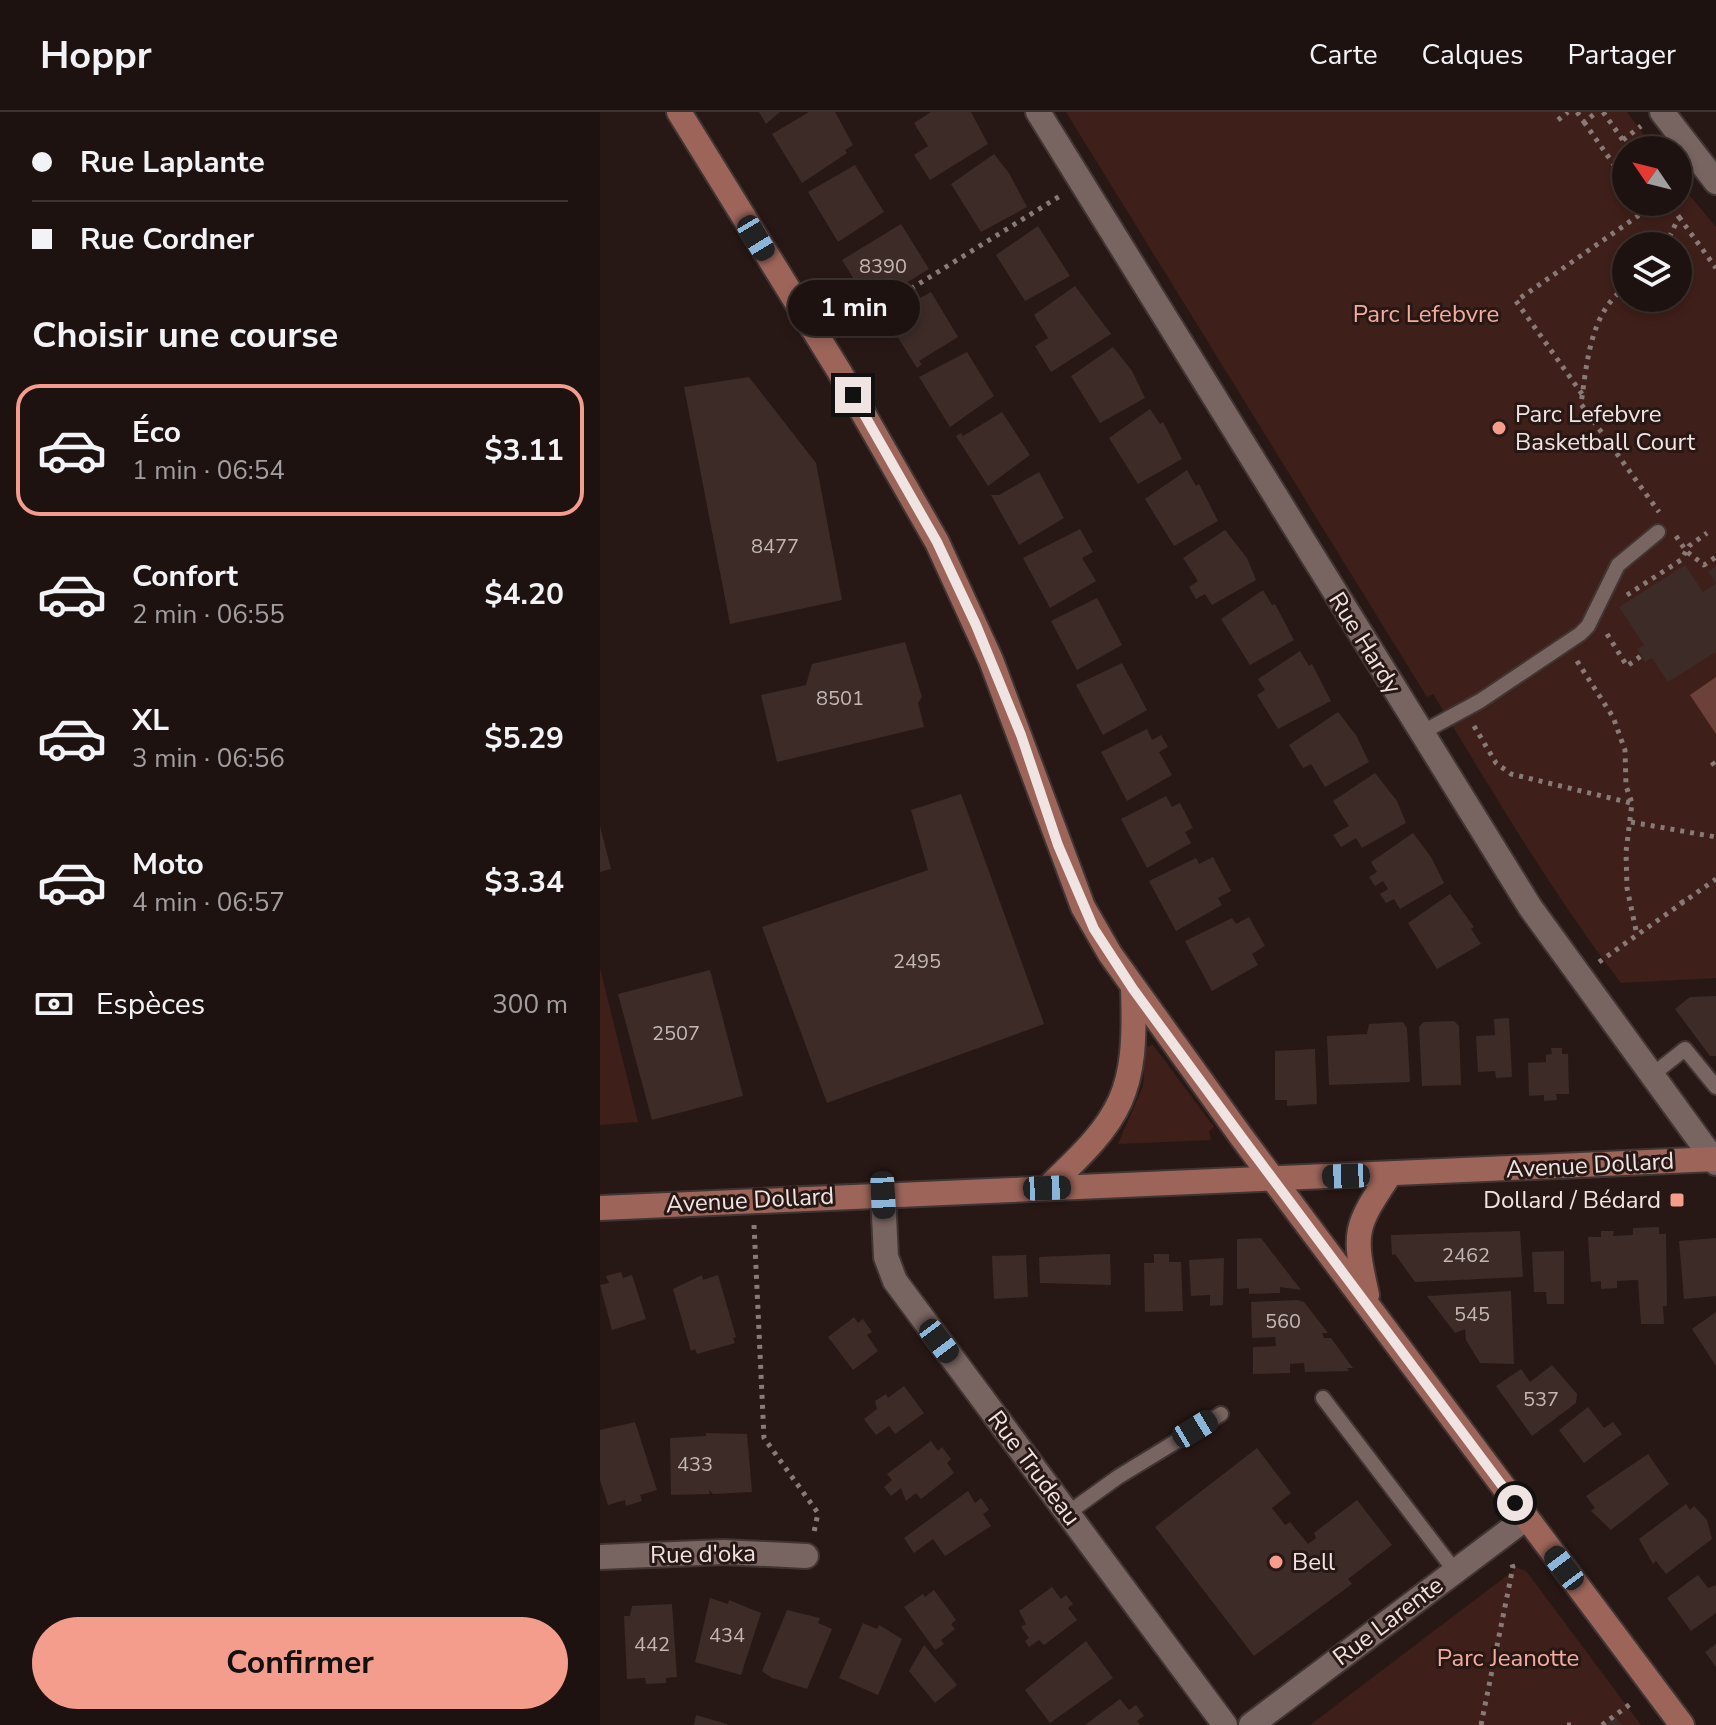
<!DOCTYPE html>
<html lang="fr">
<head>
<meta charset="utf-8">
<style>
	:root { --surface:#1e1210; --page:#2b201e; --text:#f1f3f6; --muted:#a19e9f; --line:#3c3230; --accent:#f49d8c }
	body { margin:0; font-family:"Nunito Sans",sans-serif; background:var(--page); color:var(--text); height:100vh; display:flex; flex-direction:column; font-size:30px; white-space:nowrap }
	* { box-sizing:border-box; margin:0 }
	p { font-size:26px; color:var(--muted) }
	.icon { flex:none; width:44px; height:44px; fill:none; stroke:currentColor; stroke-width:2; stroke-linecap:round; stroke-linejoin:round }
	.map { position:relative; flex:1; overflow:hidden }
	.panel { display:flex; flex-direction:column; background:var(--surface); width:600px }
	.panel>* { flex:none }
	.hud { display:grid; align-content:center; height:176px; padding:0 32px; background:var(--surface) }
	.needle { width:52px; rotate:305deg }
	.buttons { position:absolute; left:1012px; top:24px; display:grid; gap:16px }
	.buttons a { display:grid; place-items:center; width:80px; height:80px; border-radius:50%; background:var(--surface); box-shadow:0 4px 12px #0003,0 0 0 2px var(--line); font-size:40px }
	.end { position:absolute; width:36px; height:36px; margin:-18px; border:10px solid #f0e4e2; background:#111; box-shadow:0 0 0 4px #111 }
	.from { border-radius:50% }
	.bubble { position:absolute; height:56px; border-radius:28px; background:var(--surface); box-shadow:0 4px 12px #0003,0 0 0 2px var(--line); font-size:26px; font-weight:700; line-height:56px; text-align:center }
	.car { position:absolute; width:24px; height:48px; margin:-24px -12px; border-radius:10px; box-shadow:0 0 6px 2px #0007; background:linear-gradient(#222 24%,#8ab4d8 0 40%,#222 0 76%,#8ab4d8 0 86%,#222 0) }
	.hud b { display:flex; align-items:center; gap:28px; height:76px; font-size:30px }
	.hud b+b { border-top:2px solid var(--line) }
	.hud i { width:20px; height:20px; background:var(--text) }
	ul { padding:0; list-style:none }
	li { display:flex; align-items:center; gap:24px; height:132px; margin:0 16px 12px; padding:0 16px; border:4px solid transparent; border-radius:24px }
	li div { flex:1 }
	li b { display:block; font-size:30px }
	li em { font-style:normal; font-weight:700 }
	li.current { border-color:var(--accent) }
	li>.icon { width:72px; height:72px; stroke-width:1.5 }
	h2 { padding:0 32px; font-size:36px; line-height:96px }
	.pay { display:flex; align-items:center; gap:20px; height:88px; padding:0 32px; font-size:30px }
	.pay p { margin-inline-start:auto }
	.button { display:flex; gap:16px; margin-top:auto; padding:16px 32px }
	.button a { flex:1; height:92px; border-radius:48px; background:var(--accent); color:#111; font-size:32px; font-weight:700; line-height:92px; text-align:center }
	header { display:flex; align-items:center; gap:48px; box-sizing:border-box; height:112px; padding:0 40px; background:var(--surface); border-bottom:2px solid var(--line) }
	header strong { font-size:38px }
	nav { display:flex; gap:44px; margin-inline-start:auto; font-size:28px }
	main { display:flex; flex:1; min-height:0 }
	.map>svg:first-child { display:block }
	.green { fill:#3f1f19; fill-rule:evenodd }
	.water { fill:#6b4139 }
	.building { fill:#3c2b27 }
	.lines { fill:none; stroke-linecap:round; stroke-linejoin:round }
	.lane-casing { stroke:#413534; stroke-width:18 }
	.street-casing { stroke:#413534; stroke-width:28 }
	.secondary-casing { stroke:#413534; stroke-width:28 }
	.path { stroke:#887a77; stroke-width:5; stroke-dasharray:4 6; stroke-linecap:butt }
	.lane { stroke:#786460; stroke-width:14 }
	.street { stroke:#786460; stroke-width:24 }
	.secondary { stroke:#9d655a; stroke-width:24 }
	.route { stroke:#f0e4e2; stroke-width:10 }
	.poi-dot { fill:#f49d8c; stroke:#281815; stroke-width:3 }
	.labels { text-anchor:middle; dominant-baseline:central; stroke-width:6; stroke-linejoin:round; paint-order:stroke }
	.number-label { font-size:20px; fill:#c3b6b3 }
	.park-label { font-size:24px; fill:#f6ac9c; stroke:#281815 }
	.poi-label { font-size:24px; fill:#f0e4e2; stroke:#281815; text-anchor:start }
	.street-label { font-size:24px; fill:#f0e4e2; stroke:#281815 }
</style>
</head>
<body>
<header>
<strong>Hoppr</strong>
<nav><a>Carte</a><a>Calques</a><a>Partager</a></nav>
</header>
<main>
<section class="panel">
<div class="hud">
<b><i class="from"></i>Rue Laplante</b>
<b><i></i>Rue Cordner</b>
</div>
<h2>Choisir une course</h2>
<ul>
<li class="current"><svg class="icon" aria-label="car" viewBox="0 0 24 24"><path d="M5 17H2v-5l4-1 3-4h7l3 4 3 1v5h-3M9 17h6M6 11h13"/><circle cx="7" cy="17" r="2"/><circle cx="17" cy="17" r="2"/></svg><div><b>Éco</b><p>1 min · 06:54</p></div><em>$3.11</em></li>
<li><svg class="icon" aria-label="car" viewBox="0 0 24 24"><path d="M5 17H2v-5l4-1 3-4h7l3 4 3 1v5h-3M9 17h6M6 11h13"/><circle cx="7" cy="17" r="2"/><circle cx="17" cy="17" r="2"/></svg><div><b>Confort</b><p>2 min · 06:55</p></div><em>$4.20</em></li>
<li><svg class="icon" aria-label="car" viewBox="0 0 24 24"><path d="M5 17H2v-5l4-1 3-4h7l3 4 3 1v5h-3M9 17h6M6 11h13"/><circle cx="7" cy="17" r="2"/><circle cx="17" cy="17" r="2"/></svg><div><b>XL</b><p>3 min · 06:56</p></div><em>$5.29</em></li>
<li><svg class="icon" aria-label="car" viewBox="0 0 24 24"><path d="M5 17H2v-5l4-1 3-4h7l3 4 3 1v5h-3M9 17h6M6 11h13"/><circle cx="7" cy="17" r="2"/><circle cx="17" cy="17" r="2"/></svg><div><b>Moto</b><p>4 min · 06:57</p></div><em>$3.34</em></li>
</ul>
<div class="pay"><svg class="icon" aria-label="cash" viewBox="0 0 24 24"><path d="M3 7h18v10H3z"/><circle cx="12" cy="12" r="2"/></svg>Espèces<p>300 m</p></div>
<div class="button"><a>Confirmer</a></div>
</section>
<div class="map">
<svg width="1116" height="1613" viewBox="0 0 1116 1613">
	<rect width="100%" height="100%" fill="#281815"/>
	<g class="green">
		<path d="M 466,0 L 1027,0 L 1055,38 L 1026,38 L 1026,90 L 1078,90 L 1078,69 L 1116,115 L 1116,866 L 1021,871 C 951,780 893,680 833,582 L 827,585 ZM 1026,134 L 1078,134 L 1078,186 L 1026,186 Z"/>
		<path d="M 0,856 L 38,1010 L 0,1013 Z"/>
		<path d="M 553,933 L 614,1015 L 609,1019 L 611,1028 L 518,1032 L 543,974 L 545,935 Z"/>
		<path d="M 917,1456 L 926,1459 L 1041,1613 L 710,1613 Z"/>
	</g>
	<path class="water" d="M 1116,565 L 1116,622 L 1090,583 Z"/>
	<g class="building">
		<path d="M 159,0 L 180,0 L 166,12 Z"/>
		<path d="M 209,0 L 235,0 L 253,33 L 245,38 L 247,41 L 202,71 L 172,22 Z"/>
		<path d="M 331,0 L 371,0 L 388,32 L 330,68 L 314,43 L 328,34 L 314,11 Z"/>
		<path d="M 394,42 L 409,61 L 427,95 L 381,120 L 351,72 Z"/>
		<path d="M 255,53 L 284,100 L 238,130 L 208,80 Z"/>
		<path d="M 301,112 L 329,157 L 270,193 L 242,148 Z"/>
		<path d="M 438,114 L 470,164 L 425,189 L 396,143 Z"/>
		<path d="M 475,174 L 511,222 L 451,260 L 435,234 L 448,226 L 434,203 Z"/>
		<path d="M 331,180 L 358,225 L 319,249 L 322,252 L 317,256 L 285,205 Z"/>
		<path d="M 513,235 L 532,259 L 545,286 L 500,311 L 471,264 Z"/>
		<path d="M 367,240 L 394,284 L 350,315 L 319,265 Z"/>
		<path d="M 149,265 L 216,351 L 242,488 L 130,512 L 84,275 Z"/>
		<path d="M 550,297 L 560,312 L 563,310 L 582,347 L 538,372 L 509,326 Z"/>
		<path d="M 402,300 L 430,343 L 388,374 L 356,324 L 361,321 L 363,324 Z"/>
		<path d="M 587,358 L 596,374 L 599,372 L 618,409 L 574,434 L 545,387 Z"/>
		<path d="M 439,360 L 464,406 L 419,433 L 391,383 L 399,383 Z"/>
		<path d="M 480,417 L 493,440 L 482,446 L 496,469 L 450,496 L 423,446 Z"/>
		<path d="M 625,418 L 647,446 L 656,468 L 612,493 L 605,482 L 596,487 L 589,475 L 598,469 L 583,446 Z"/>
		<path d="M 1085,453 L 1103,480 L 1116,471 L 1116,540 L 1068,570 L 1052,546 L 1045,550 L 1037,537 L 1044,533 L 1019,495 Z"/>
		<path d="M 1116,454 L 1116,471 L 1108,460 Z"/>
		<path d="M 663,478 L 672,493 L 675,492 L 694,528 L 650,553 L 621,507 Z"/>
		<path d="M 497,486 L 522,533 L 477,558 L 451,509 Z"/>
		<path d="M 305,530 L 322,585 L 318,591 L 324,615 L 177,650 L 161,583 L 206,573 L 212,552 Z"/>
		<path d="M 700,539 L 709,554 L 712,552 L 731,589 L 678,617 L 657,583 L 665,578 L 658,567 Z"/>
		<path d="M 522,551 L 547,598 L 503,623 L 476,573 Z"/>
		<path d="M 738,600 L 756,623 L 769,650 L 725,675 L 711,652 L 703,656 L 689,633 Z"/>
		<path d="M 547,617 L 552,628 L 561,623 L 568,635 L 559,640 L 572,663 L 527,689 L 501,640 Z"/>
		<path d="M 775,661 L 797,689 L 806,711 L 762,736 L 756,726 L 741,735 L 733,723 L 749,714 L 733,689 Z"/>
		<path d="M 361,682 L 444,912 L 227,991 L 162,815 L 328,758 L 311,698 Z"/>
		<path d="M 566,684 L 572,695 L 580,691 L 593,716 L 585,720 L 591,731 L 547,756 L 521,707 Z"/>
		<path d="M 0,714 L 11,757 L 0,760 Z"/>
		<path d="M 813,721 L 831,745 L 844,771 L 800,797 L 794,787 L 786,791 L 780,782 L 788,777 L 783,769 L 775,774 L 769,765 L 777,760 L 771,750 Z"/>
		<path d="M 613,745 L 631,779 L 618,786 L 622,793 L 576,819 L 549,769 L 596,746 L 599,752 Z"/>
		<path d="M 850,782 L 874,815 L 871,817 L 881,832 L 837,857 L 808,811 Z"/>
		<path d="M 649,805 L 665,834 L 652,842 L 658,853 L 612,879 L 585,829 L 632,806 L 636,812 Z"/>
		<path d="M 110,858 L 143,984 L 52,1008 L 18,882 Z"/>
		<path d="M 1116,884 L 1116,944 L 1110,944 L 1075,897 L 1090,885 Z"/>
		<path d="M 909,906 L 912,965 L 896,966 L 895,959 L 878,960 L 876,924 L 895,923 L 894,907 Z"/>
		<path d="M 854,909 L 859,914 L 861,973 L 822,974 L 819,915 L 824,910 Z"/>
		<path d="M 803,910 L 807,916 L 810,970 L 729,973 L 727,924 L 767,922 L 769,912 Z"/>
		<path d="M 951,936 L 962,936 L 962,942 L 968,942 L 969,982 L 956,982 L 957,988 L 944,989 L 944,983 L 929,984 L 928,951 L 946,950 L 946,943 L 952,942 Z"/>
		<path d="M 715,937 L 717,992 L 687,994 L 687,988 L 675,988 L 675,939 Z"/>
		<path d="M 1059,1115 L 1059,1122 L 1066,1122 L 1067,1194 L 1063,1194 L 1064,1212 L 1041,1212 L 1038,1168 L 1017,1169 L 1017,1176 L 1001,1177 L 1001,1169 L 991,1170 L 988,1125 L 1001,1125 L 1001,1119 L 1014,1119 L 1013,1124 L 1033,1123 L 1033,1116 Z"/>
		<path d="M 920,1119 L 923,1165 L 815,1170 L 795,1142 L 792,1143 L 791,1123 Z"/>
		<path d="M 661,1126 L 701,1178 L 680,1175 L 680,1181 L 649,1182 L 649,1176 L 637,1177 L 637,1127 Z"/>
		<path d="M 1116,1126 L 1116,1184 L 1084,1187 L 1079,1129 Z"/>
		<path d="M 964,1139 L 964,1192 L 947,1192 L 946,1180 L 934,1180 L 932,1140 Z"/>
		<path d="M 510,1142 L 511,1173 L 440,1171 L 439,1145 Z"/>
		<path d="M 554,1142 L 569,1142 L 569,1150 L 581,1150 L 583,1199 L 545,1200 L 544,1151 L 554,1151 Z"/>
		<path d="M 426,1143 L 428,1185 L 394,1187 L 392,1144 Z"/>
		<path d="M 624,1146 L 623,1193 L 610,1194 L 610,1183 L 591,1184 L 589,1148 Z"/>
		<path d="M 21,1160 L 23,1166 L 32,1163 L 46,1207 L 12,1218 L 0,1173 L 9,1171 L 6,1164 Z"/>
		<path d="M 102,1163 L 103,1168 L 118,1163 L 136,1225 L 133,1226 L 135,1231 L 97,1242 L 95,1237 L 91,1239 L 73,1177 Z"/>
		<path d="M 911,1179 L 914,1252 L 880,1251 L 866,1228 L 865,1217 L 855,1221 L 827,1184 Z"/>
		<path d="M 697,1188 L 704,1190 L 728,1221 L 722,1221 L 724,1226 L 731,1226 L 753,1256 L 747,1256 L 749,1259 L 705,1260 L 704,1251 L 690,1252 L 690,1261 L 653,1262 L 653,1235 L 676,1234 L 675,1225 L 652,1226 L 651,1190 Z"/>
		<path d="M 1116,1200 L 1116,1254 L 1092,1217 Z"/>
		<path d="M 254,1205 L 258,1211 L 263,1207 L 272,1220 L 267,1223 L 278,1239 L 253,1258 L 228,1225 Z"/>
		<path d="M 952,1253 L 977,1282 L 976,1291 L 932,1324 L 896,1274 L 921,1257 L 930,1270 Z"/>
		<path d="M 304,1274 L 324,1301 L 295,1322 L 289,1314 L 276,1323 L 264,1307 L 277,1297 L 275,1289 L 286,1282 L 288,1286 Z"/>
		<path d="M 988,1295 L 1004,1316 L 1013,1310 L 1022,1322 L 984,1351 L 959,1318 Z"/>
		<path d="M 35,1310 L 57,1378 L 40,1383 L 42,1389 L 26,1394 L 25,1388 L 8,1393 L 0,1368 L 0,1318 Z"/>
		<path d="M 106,1321 L 147,1322 L 152,1380 L 113,1382 L 109,1378 L 110,1382 L 71,1383 L 70,1326 L 106,1324 Z"/>
		<path d="M 331,1329 L 338,1339 L 342,1335 L 351,1347 L 347,1351 L 354,1361 L 321,1387 L 316,1381 L 306,1389 L 301,1376 L 291,1384 L 284,1375 L 292,1368 L 287,1362 Z"/>
		<path d="M 657,1336 L 691,1381 L 672,1396 L 685,1413 L 690,1410 L 708,1432 L 716,1426 L 714,1421 L 757,1388 L 792,1433 L 748,1467 L 752,1472 L 654,1544 L 555,1415 Z"/>
		<path d="M 1048,1342 L 1069,1372 L 1011,1418 L 991,1399 L 995,1396 L 986,1384 Z"/>
		<path d="M 368,1379 L 375,1391 L 381,1386 L 389,1398 L 383,1402 L 391,1414 L 345,1444 L 333,1427 L 314,1441 L 304,1426 Z"/>
		<path d="M 1086,1392 L 1090,1398 L 1094,1394 L 1107,1408 L 1112,1427 L 1066,1462 L 1056,1449 L 1053,1452 L 1039,1427 Z"/>
		<path d="M 1098,1463 L 1108,1476 L 1116,1473 L 1116,1501 L 1091,1519 L 1067,1486 Z"/>
		<path d="M 452,1475 L 461,1487 L 466,1483 L 473,1492 L 468,1496 L 477,1508 L 444,1533 L 439,1528 L 429,1535 L 425,1529 L 429,1526 L 421,1515 L 426,1512 L 419,1499 Z"/>
		<path d="M 334,1478 L 356,1508 L 351,1512 L 355,1517 L 341,1528 L 344,1532 L 335,1538 L 304,1495 L 323,1482 L 325,1485 Z"/>
		<path d="M 110,1486 L 128,1492 L 129,1488 L 161,1501 L 141,1563 L 95,1550 Z"/>
		<path d="M 72,1492 L 77,1565 L 66,1566 L 66,1571 L 46,1572 L 45,1566 L 27,1567 L 24,1504 L 30,1504 L 32,1494 Z"/>
		<path d="M 187,1498 L 220,1506 L 218,1511 L 232,1517 L 207,1577 L 172,1566 L 162,1559 Z"/>
		<path d="M 263,1511 L 277,1517 L 279,1513 L 302,1527 L 278,1583 L 239,1566 Z"/>
		<path d="M 486,1529 L 513,1566 L 450,1611 L 425,1578 Z"/>
		<path d="M 1116,1532 L 1116,1555 L 1105,1540 Z"/>
		<path d="M 324,1533 L 357,1573 L 335,1591 L 309,1559 Z"/>
		<path d="M 520,1587 L 529,1598 L 536,1593 L 544,1604 L 537,1609 L 540,1613 L 485,1613 Z"/>
		<path d="M 96,1603 L 127,1612 L 127,1613 L 94,1613 Z"/>
		<path d="M 1015,1604 L 1022,1613 L 1004,1613 Z"/>
	</g>
	<g class="lines">
		<g class="lane-casing">
			<g id="lane">
				<path d="M 821,621 L 880,589 L 980,522 L 988,514 L 1018,453 L 1058,420"/>
				<path d="M 1052,963 L 1085,937 L 1116,975"/>
				<path d="M 723,1286 L 855,1459"/>
				<path d="M 468,1401 L 518,1365 L 621,1302"/>
			</g>
		</g>
		<g class="street-casing">
			<g id="street">
				<path d="M 438,0 L 930,795 L 1116,1051"/>
				<path d="M 1062,0 L 1116,70"/>
				<path d="M 283,1083 L 286,1145 L 295,1169 L 625,1613"/>
				<path d="M 0,1445 L 124,1440 L 206,1444"/>
				<path d="M 651,1613 L 926,1406"/>
			</g>
		</g>
		<g class="secondary-casing">
			<g id="secondary">
				<path d="M 79,0 L 239,259 L 337,430 L 391,548 L 483,795 L 510,842 L 643,1027 L 1082,1613"/>
				<path d="M 447,1076 C 523,1005 537,982 533,877"/>
				<path d="M 0,1096 L 1116,1047"/>
				<path d="M 767,1183 C 753,1120 754,1116 790,1062"/>
			</g>
		</g>
		<g class="path">
			<path d="M 977,0 L 984,10 L 997,0"/>
			<path d="M 1003,0 L 1030,38"/>
			<path d="M 958,8 L 968,0"/>
			<path d="M 984,10 L 1026,70"/>
			<path d="M 1023,28 L 1041,14"/>
			<path d="M 1047,38 L 1050,27"/>
			<path d="M 1079,105 L 1116,156"/>
			<path d="M 1065,134 L 1079,105 L 1068,90"/>
			<path d="M 1026,175 C 990,200 987,251 981,292 L 1059,400"/>
			<path d="M 243,219 L 460,84"/>
			<path d="M 982,282 L 916,189 L 1045,99 L 1040,90"/>
			<path d="M 1076,424 L 1086,439 L 1104,453 L 1116,445"/>
			<path d="M 1027,483 L 1081,448 L 1089,434 L 1107,421"/>
			<path d="M 1007,522 L 1027,554 L 1041,544"/>
			<path d="M 977,549 L 1013,605 L 1025,638 L 1026,674 L 1032,691 L 1026,740 L 1027,776 L 1037,823"/>
			<path d="M 874,614 L 896,651 L 911,662 L 1031,691"/>
			<path d="M 1112,650 L 1116,656"/>
			<path d="M 1031,710 L 1116,725"/>
			<path d="M 1081,788 L 1085,795"/>
			<path d="M 999,850 L 1116,767"/>
			<path d="M 154,1113 L 164,1326 L 218,1401 L 214,1420"/>
			<path d="M 881,1613 L 913,1455 L 911,1450"/>
			<path d="M 967,1613 L 974,1613"/>
			<path d="M 1002,1613 L 1033,1590"/>
		</g>
		<use href="#lane" class="lane"/>
		<use href="#street" class="street"/>
		<use href="#secondary" class="secondary"/>
	</g>
	<g class="lines">
		<path class="route" d="M 253,283 L 337,430 L 376,513 L 421,623 L 458,733 L 494,817 L 533,877 L 643,1027 L 915,1391"/>
	</g>
	<g class="poi-dot">
		<circle cx="899" cy="316" r="8"/>
		<rect x="1069" y="1080" width="16" height="16" rx="4"/>
		<circle cx="676" cy="1450" r="8"/>
	</g>
	<g class="labels">
		<g class="number-label">
			<text x="283" y="154">8390</text>
			<text x="175" y="434">8477</text>
			<text x="240" y="586">8501</text>
			<text x="317" y="849">2495</text>
			<text x="76" y="921">2507</text>
			<text x="866" y="1143">2462</text>
			<text x="872" y="1202">545</text>
			<text x="683" y="1209">560</text>
			<text x="941" y="1287">537</text>
			<text x="95" y="1352">433</text>
			<text x="127" y="1523">434</text>
			<text x="52" y="1532">442</text>
		</g>
		<g class="park-label">
			<text x="826" y="202">Parc Lefebvre</text>
			<text x="908" y="1546">Parc Jeanotte</text>
		</g>
		<g class="poi-label">
			<text x="915" y="302">Parc Lefebvre<tspan x="915" dy="28">Basketball Court</tspan></text>
			<text x="1061" y="1088" text-anchor="end">Dollard / Bédard</text>
			<text x="692" y="1450">Bell</text>
		</g>
		<g class="street-label">
			<text transform="translate(765 531) rotate(58)">Rue Hardy</text>
			<text transform="translate(990 1053) rotate(-3)">Avenue Dollard</text>
			<text transform="translate(150 1088) rotate(-3)">Avenue Dollard</text>
			<text transform="translate(434 1356) rotate(53)">Rue Trudeau</text>
			<text transform="translate(103 1442) rotate(-1)">Rue d'oka</text>
			<text transform="translate(788 1509) rotate(-37)">Rue Larente</text>
		</g>
	</g>
</svg>
<div class="buttons">
<a><svg class="needle" viewBox="-14 -14 28 28"><path d="M0-13l5 13h-10z" fill="#e53935"/><path d="M0 13l5-13h-10z" fill="#a19e9f"/></svg></a>
<a><svg class="icon" aria-label="layers" viewBox="0 0 24 24"><path d="M12 4l9 5-9 5-9-5zM3 14l9 5 9-5"/></svg></a>
</div>
<i class="end from" style="left:915px;top:1391px"></i>
<i class="end" style="left:253px;top:283px"></i>
<div class="bubble" style="left:188px;top:168px;width:132px">1 min</div>
<i class="car" style="left:156px;top:126px;rotate:149deg"></i>
<i class="car" style="left:746px;top:1064px;rotate:268deg"></i>
<i class="car" style="left:447px;top:1076px;rotate:88deg"></i>
<i class="car" style="left:283px;top:1083px;rotate:177deg"></i>
<i class="car" style="left:339px;top:1229px;rotate:143deg"></i>
<i class="car" style="left:595px;top:1317px;rotate:59deg"></i>
<i class="car" style="left:964px;top:1456px;rotate:323deg"></i>
</div>
</main>
</body>
</html>
